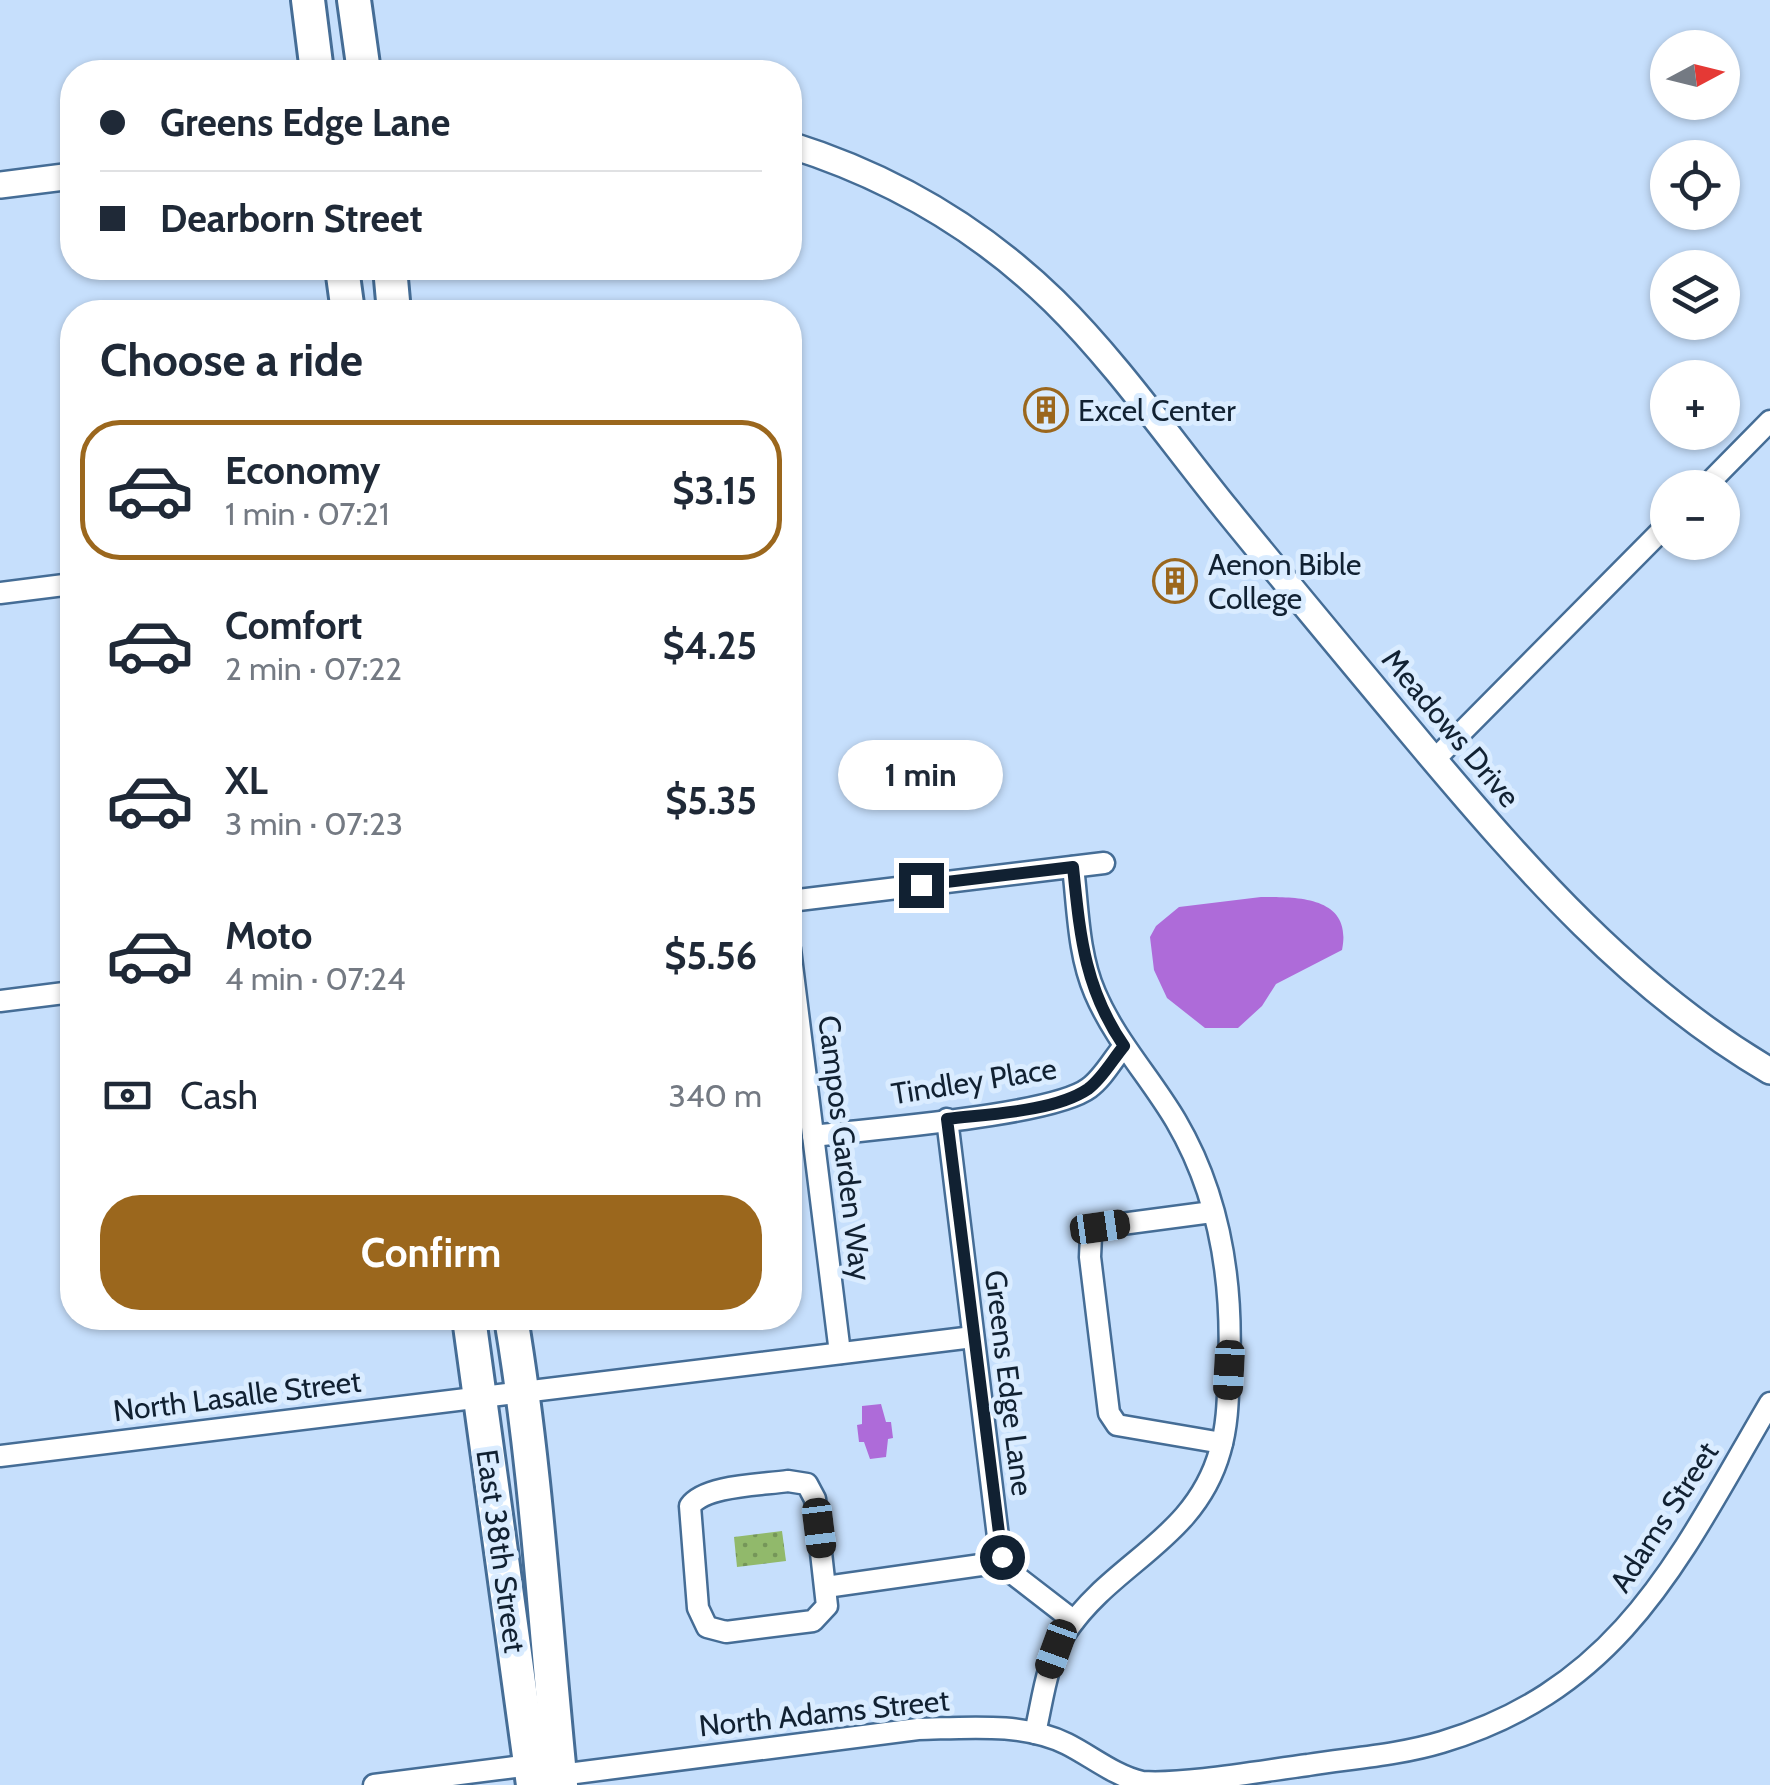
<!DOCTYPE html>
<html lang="en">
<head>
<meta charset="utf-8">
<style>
	:root { --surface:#fff; --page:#f2f2f3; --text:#1f2937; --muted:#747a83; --line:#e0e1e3; --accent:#9b671d }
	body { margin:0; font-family:Cabin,sans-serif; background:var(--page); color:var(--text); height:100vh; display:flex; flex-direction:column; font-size:38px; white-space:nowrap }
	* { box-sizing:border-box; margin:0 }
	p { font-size:32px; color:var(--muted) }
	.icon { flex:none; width:55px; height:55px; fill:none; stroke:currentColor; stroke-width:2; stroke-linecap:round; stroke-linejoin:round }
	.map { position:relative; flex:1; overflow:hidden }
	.side { position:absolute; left:60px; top:300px; width:742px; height:1030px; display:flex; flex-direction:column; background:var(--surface); border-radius:40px; box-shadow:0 2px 8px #0004 }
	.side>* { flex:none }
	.hud { position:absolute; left:60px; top:60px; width:742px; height:220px; border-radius:40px; box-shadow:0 2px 8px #0004; display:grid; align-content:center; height:220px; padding:0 40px; background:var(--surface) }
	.needle { width:65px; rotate:83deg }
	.buttons { position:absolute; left:1650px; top:30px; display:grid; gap:20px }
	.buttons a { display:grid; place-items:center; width:90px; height:90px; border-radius:50%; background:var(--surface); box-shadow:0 2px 8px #0004; font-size:50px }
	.end { position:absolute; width:45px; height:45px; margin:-22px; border:12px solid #112132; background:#fff; box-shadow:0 0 0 5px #fff }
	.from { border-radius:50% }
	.bubble { position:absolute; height:70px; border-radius:35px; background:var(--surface); box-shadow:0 2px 8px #0004; font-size:32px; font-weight:700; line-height:70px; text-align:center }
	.car { position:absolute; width:30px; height:60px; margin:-30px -15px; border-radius:12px; box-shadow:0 0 8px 2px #0007; background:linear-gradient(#222 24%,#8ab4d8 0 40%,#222 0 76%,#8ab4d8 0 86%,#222 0) }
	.hud b { display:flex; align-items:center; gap:35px; height:95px; font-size:38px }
	.hud b+b { border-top:2px solid var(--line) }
	.hud i { width:25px; height:25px; background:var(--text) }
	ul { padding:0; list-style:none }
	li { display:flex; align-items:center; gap:30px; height:140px; margin:0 20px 15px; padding:0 20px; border:5px solid transparent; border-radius:40px }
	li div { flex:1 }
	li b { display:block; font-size:38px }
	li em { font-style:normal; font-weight:700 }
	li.current { border-color:var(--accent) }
	li>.icon { width:90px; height:90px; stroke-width:1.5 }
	h2 { padding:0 40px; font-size:45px; line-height:120px }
	.pay { display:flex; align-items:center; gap:25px; height:110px; padding:0 40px; font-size:38px }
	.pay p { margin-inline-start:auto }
	.cta { display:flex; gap:20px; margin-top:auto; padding:20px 40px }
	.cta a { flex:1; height:115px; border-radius:40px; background:var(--accent); color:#fff; font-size:40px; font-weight:700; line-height:115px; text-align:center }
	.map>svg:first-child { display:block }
	.garden { fill:url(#garden-dots) }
	.water { fill:#ae6bd9 }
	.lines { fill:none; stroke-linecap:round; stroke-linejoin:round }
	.minor-casing { stroke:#456d96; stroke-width:25 }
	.tertiary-casing { stroke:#456d96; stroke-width:30 }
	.primary-casing { stroke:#456d96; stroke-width:38 }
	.minor { stroke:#fff; stroke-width:20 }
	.tertiary { stroke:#fff; stroke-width:25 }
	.primary { stroke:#fff; stroke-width:32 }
	.route { stroke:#112132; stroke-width:12 }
	.labels { text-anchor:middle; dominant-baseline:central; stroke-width:10; stroke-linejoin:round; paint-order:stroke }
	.poi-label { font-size:30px; fill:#112132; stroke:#daecff; text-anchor:start }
	.street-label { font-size:30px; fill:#112132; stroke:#daecff }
</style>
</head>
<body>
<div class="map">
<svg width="1770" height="1785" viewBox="0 0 1770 1785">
	<defs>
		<pattern id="garden-dots" width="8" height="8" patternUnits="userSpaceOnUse" patternTransform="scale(2.5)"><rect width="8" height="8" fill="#91b96b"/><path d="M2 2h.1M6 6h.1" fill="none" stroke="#759659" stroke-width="1.8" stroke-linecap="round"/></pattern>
	</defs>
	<rect width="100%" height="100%" fill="#c6dffc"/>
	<path class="garden" d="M 782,1531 L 786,1561 L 737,1567 L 734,1537 Z"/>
	<g class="water">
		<path d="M 1261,897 C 1297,897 1353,896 1342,950 L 1276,984 L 1262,1006 L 1238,1028 L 1205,1028 L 1167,998 L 1154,970 L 1150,937 L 1156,926 L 1179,907 Z"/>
		<path d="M 881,1404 L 886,1422 L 891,1422 L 893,1438 L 888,1439 L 886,1457 L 870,1459 L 864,1442 L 859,1442 L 857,1425 L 862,1424 L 862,1406 Z"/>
	</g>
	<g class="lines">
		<g class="minor-casing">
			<g id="minor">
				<path d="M 1704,488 L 1770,421"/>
				<path d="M 0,593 L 72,584"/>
				<path d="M 1434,760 L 1668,524"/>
				<path d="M 790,901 L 1104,863"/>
				<path d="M 790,949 L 840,1353"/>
				<path d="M 0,1001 L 72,992"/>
				<path d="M 947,1119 L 999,1545 L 1008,1570 L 1074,1621"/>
				<path d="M 813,1136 C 868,1129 1052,1116 1089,1088 C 1103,1078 1113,1059 1124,1046"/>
				<path d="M 1212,1212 L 1099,1227 L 1091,1235 L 1090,1257 L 1109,1413 L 1117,1425 L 1222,1443"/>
				<path d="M 0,1456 L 973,1337"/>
				<path d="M 788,1481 L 807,1484 L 815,1499 L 827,1606 L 813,1621 L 726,1632 L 707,1627 L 698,1608 L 690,1506 C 705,1485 762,1485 788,1481 Z"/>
				<path d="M 826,1587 L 988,1564 L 1002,1557"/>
				<path d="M 1035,1733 C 1043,1699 1046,1662 1066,1632 C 1114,1561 1195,1540 1220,1451 C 1228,1424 1228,1396 1229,1368 C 1233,1283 1220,1196 1176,1121 C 1150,1077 1115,1040 1095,993 C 1078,954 1078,908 1073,867"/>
				<path d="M 560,1775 L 918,1729 C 967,1728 1022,1722 1067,1744 C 1091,1756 1115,1776 1142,1782 C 1186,1785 1262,1771 1308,1765 C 1353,1758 1399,1755 1442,1742 C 1624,1687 1681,1554 1770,1403"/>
				<path d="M 374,1785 L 530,1765"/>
			</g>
		</g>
		<g class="tertiary-casing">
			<g id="tertiary">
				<path d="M 790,145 C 889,176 979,228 1054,301 C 1117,363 1171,441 1227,510 C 1292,590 1358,669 1424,748 C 1526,869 1632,990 1770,1071"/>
				<path d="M 0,185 L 72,176"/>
			</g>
		</g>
		<g class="primary-casing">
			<g id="primary">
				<path d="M 308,0 L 317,72"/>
				<path d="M 354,0 L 364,72"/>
				<path d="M 342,268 L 348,312"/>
				<path d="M 390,268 L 394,312"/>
				<path d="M 469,1318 L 533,1785"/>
				<path d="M 511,1318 C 537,1472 545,1629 561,1785"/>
			</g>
		</g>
		<use href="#minor" class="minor"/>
		<use href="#tertiary" class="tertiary"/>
		<use href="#primary" class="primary"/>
	</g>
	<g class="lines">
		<path class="route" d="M 921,885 L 1073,867 C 1080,934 1084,988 1124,1046 C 1113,1059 1102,1079 1088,1089 C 1054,1112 987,1114 947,1119 L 1002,1557"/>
	</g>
	<defs>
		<g id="building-ring" transform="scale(2.25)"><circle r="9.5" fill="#daecff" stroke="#9b671d" stroke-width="1.5"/><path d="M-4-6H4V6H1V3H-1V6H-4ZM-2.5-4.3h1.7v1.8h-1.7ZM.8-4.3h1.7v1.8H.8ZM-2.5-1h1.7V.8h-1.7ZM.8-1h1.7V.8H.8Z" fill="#9b671d"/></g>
	</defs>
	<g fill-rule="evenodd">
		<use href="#building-ring" x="1046" y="410"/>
		<use href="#building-ring" x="1175" y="581"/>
	</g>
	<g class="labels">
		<g class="poi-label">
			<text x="1078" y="410">Excel Center</text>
			<text x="1208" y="564">Aenon Bible<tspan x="1208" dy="34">College</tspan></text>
		</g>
		<g class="street-label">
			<text transform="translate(1451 728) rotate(50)">Meadows Drive</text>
			<text transform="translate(974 1081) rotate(-9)">Tindley Place</text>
			<text transform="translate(845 1148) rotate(83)">Campos Garden Way</text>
			<text transform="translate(1009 1383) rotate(83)">Greens Edge Lane</text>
			<text transform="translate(237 1396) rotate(-7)">North Lasalle Street</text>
			<text transform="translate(1664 1517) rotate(-57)">Adams Street</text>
			<text transform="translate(501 1551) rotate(82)">East 38th Street</text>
			<text transform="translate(824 1713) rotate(-6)">North Adams Street</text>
		</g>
	</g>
</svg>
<div class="buttons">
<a><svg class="needle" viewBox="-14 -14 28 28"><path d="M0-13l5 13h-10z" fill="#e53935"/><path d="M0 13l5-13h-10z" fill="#747a83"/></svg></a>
<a><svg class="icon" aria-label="locate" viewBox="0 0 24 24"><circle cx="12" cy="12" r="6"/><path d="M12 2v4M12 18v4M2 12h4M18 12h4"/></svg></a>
<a><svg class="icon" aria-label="layers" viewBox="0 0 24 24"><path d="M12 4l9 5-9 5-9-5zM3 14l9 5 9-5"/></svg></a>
<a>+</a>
<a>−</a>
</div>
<i class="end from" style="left:1002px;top:1557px"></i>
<i class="end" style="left:921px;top:885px"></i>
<div class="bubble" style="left:838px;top:740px;width:165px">1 min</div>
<i class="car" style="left:1100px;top:1227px;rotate:82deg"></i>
<i class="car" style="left:1229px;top:1370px;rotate:183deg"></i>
<i class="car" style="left:819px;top:1528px;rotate:173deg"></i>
<i class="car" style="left:1056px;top:1649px;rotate:200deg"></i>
<div class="hud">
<b><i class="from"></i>Greens Edge Lane</b>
<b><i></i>Dearborn Street</b>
</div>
<section class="side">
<h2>Choose a ride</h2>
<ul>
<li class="current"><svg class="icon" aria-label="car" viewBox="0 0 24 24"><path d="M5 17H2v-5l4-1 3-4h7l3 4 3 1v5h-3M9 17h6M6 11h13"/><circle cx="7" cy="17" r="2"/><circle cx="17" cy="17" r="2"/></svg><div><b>Economy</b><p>1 min · 07:21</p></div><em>$3.15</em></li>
<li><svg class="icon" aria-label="car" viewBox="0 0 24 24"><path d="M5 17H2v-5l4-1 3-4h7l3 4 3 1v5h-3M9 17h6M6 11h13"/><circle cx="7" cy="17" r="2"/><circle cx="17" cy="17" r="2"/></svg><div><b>Comfort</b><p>2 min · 07:22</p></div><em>$4.25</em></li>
<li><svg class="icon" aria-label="car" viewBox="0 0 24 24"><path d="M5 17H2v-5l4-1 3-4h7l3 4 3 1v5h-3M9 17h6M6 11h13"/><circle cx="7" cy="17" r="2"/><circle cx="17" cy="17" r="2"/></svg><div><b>XL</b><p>3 min · 07:23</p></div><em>$5.35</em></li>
<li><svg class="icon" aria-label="car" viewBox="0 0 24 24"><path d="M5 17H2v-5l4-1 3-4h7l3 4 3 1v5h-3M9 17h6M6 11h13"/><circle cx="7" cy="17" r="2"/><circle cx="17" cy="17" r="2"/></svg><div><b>Moto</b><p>4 min · 07:24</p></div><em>$5.56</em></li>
</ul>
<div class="pay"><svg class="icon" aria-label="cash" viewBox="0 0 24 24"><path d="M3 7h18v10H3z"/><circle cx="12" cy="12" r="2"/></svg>Cash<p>340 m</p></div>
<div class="cta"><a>Confirm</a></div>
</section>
</div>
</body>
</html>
